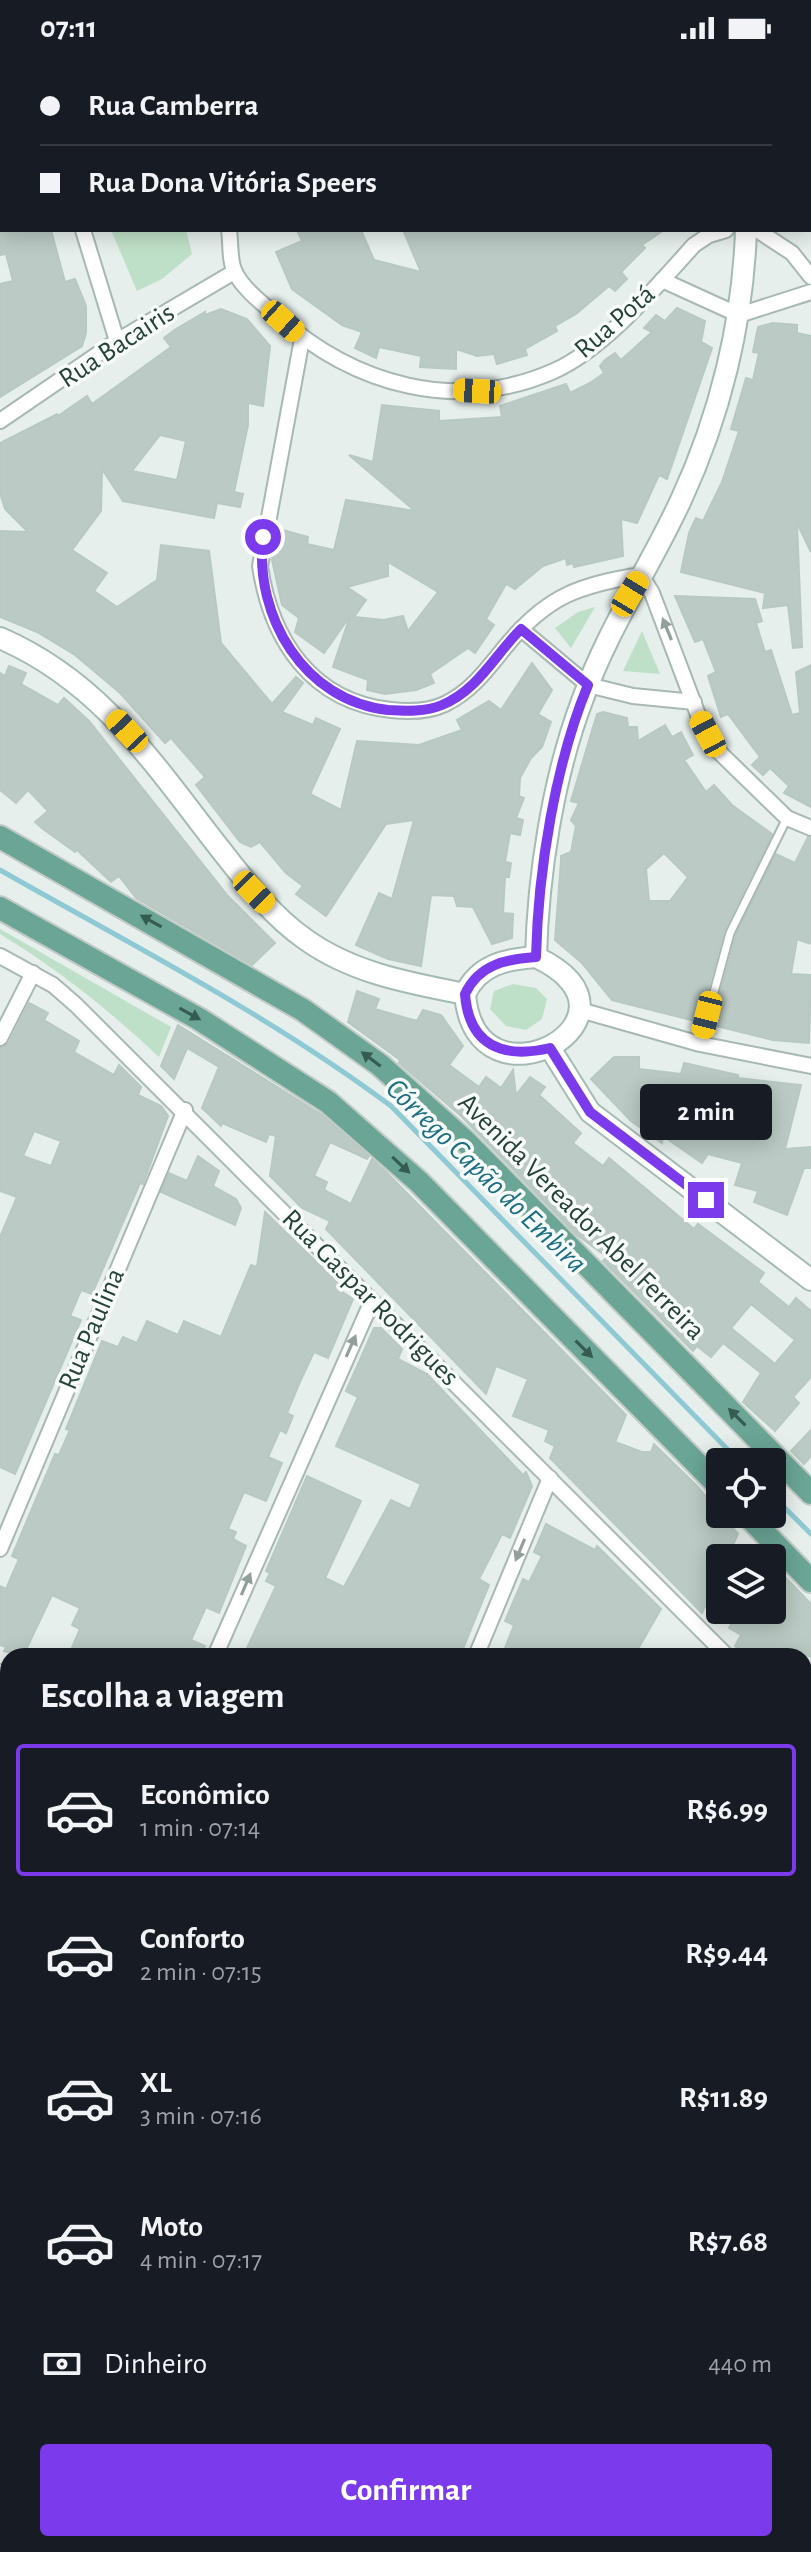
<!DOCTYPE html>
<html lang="pt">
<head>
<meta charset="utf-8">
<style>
	:root { --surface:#171b24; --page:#20242c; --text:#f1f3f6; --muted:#9ea1a6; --line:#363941; --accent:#7c3aed }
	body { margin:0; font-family:"Alegreya Sans",sans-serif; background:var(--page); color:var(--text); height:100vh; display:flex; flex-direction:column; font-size:30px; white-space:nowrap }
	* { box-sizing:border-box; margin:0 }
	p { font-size:26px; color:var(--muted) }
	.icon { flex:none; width:44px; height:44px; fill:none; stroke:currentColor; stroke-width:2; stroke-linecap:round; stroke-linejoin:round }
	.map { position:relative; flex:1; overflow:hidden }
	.side { position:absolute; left:0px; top:1592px; width:812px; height:904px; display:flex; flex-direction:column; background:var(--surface); border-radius:24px 24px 0 0; box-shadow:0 4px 20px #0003 }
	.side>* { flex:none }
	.guide { position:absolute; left:0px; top:0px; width:812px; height:176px; box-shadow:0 4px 20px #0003; display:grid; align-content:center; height:176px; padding:0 40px; background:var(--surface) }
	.controls { position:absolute; left:706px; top:1392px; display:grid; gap:16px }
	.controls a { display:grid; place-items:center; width:80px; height:80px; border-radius:8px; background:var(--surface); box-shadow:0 4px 20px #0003; font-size:40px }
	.end { position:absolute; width:36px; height:36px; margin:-18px; border:10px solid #7c3aed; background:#fff; box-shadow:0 0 0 4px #fff }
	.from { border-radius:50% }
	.bubble { position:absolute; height:56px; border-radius:8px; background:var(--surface); box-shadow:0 4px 20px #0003; font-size:26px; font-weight:700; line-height:56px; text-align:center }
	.car { position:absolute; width:24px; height:48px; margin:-24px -12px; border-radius:10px; box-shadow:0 0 6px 2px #0007; background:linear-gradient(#f5c518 24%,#345 0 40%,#f5c518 0 76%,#345 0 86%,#f5c518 0) }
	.guide b { display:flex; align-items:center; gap:28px; height:76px; font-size:30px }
	.guide b+b { border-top:2px solid var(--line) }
	.guide i { width:20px; height:20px; background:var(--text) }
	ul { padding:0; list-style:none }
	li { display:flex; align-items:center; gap:24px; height:132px; margin:0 16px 12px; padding:0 24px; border:4px solid transparent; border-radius:8px }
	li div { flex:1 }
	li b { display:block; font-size:30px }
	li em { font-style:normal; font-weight:700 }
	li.active { border-color:var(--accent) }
	li>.icon { width:72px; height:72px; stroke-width:1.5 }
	h2 { padding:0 40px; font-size:36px; line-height:96px }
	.pay { display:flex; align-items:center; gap:20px; height:88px; padding:0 40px; font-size:30px }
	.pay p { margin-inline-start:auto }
	.primary-button { display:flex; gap:16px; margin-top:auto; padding:16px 40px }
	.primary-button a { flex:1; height:92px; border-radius:8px; background:var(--accent); color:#fff; font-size:32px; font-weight:700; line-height:92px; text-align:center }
	.status { display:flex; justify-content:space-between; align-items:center; height:56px; padding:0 40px; background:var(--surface); direction:ltr }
	.status svg { height:22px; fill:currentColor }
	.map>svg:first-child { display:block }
	.green { fill:#bfe0c8 }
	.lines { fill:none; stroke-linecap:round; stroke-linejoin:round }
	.stream { stroke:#8ec9d4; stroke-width:5 }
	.building { fill:#bbcac4; stroke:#b8c9c2; stroke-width:2; fill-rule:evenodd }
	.lane-casing { stroke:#a8b8b2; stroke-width:11 }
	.street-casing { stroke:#a8b8b2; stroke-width:18 }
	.secondary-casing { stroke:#a4bbb3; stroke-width:24 }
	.primary-casing { stroke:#c2cac8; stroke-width:26 }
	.lane { stroke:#fff; stroke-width:7 }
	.street { stroke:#fff; stroke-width:14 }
	.secondary { stroke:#fff; stroke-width:20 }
	.primary { stroke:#6aa596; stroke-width:22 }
	.oneway { fill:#92a09c }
	.oneway2 { fill:#365b51 }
	.route { stroke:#7c3aed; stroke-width:10 }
	.labels { text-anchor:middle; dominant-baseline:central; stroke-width:7; stroke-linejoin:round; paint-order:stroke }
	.street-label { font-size:28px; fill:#24423a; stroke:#f7fbf9 }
	.water-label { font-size:30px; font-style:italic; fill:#1c6f80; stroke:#f7fbf9 }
</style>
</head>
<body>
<div class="status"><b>07:11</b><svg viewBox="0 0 49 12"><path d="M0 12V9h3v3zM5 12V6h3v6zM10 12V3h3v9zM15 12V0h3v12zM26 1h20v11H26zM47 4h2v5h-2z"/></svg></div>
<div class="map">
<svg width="811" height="2496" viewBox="0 0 811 2496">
	<rect width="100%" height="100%" fill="#e6efeb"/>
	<g class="green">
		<path d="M 111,174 L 186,174 L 192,198 L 162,223 L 137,235 Z"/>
		<path d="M 595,551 L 571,592 L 555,572 L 578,556 Z"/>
		<path d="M 642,575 L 660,618 L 623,615 Z"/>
		<path d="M 0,873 L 171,971 L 159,1001 C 109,954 59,914 0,878 Z"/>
		<path d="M 513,928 L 536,932 L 547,943 L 542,963 L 526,974 L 506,970 L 490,953 L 494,935 Z"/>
	</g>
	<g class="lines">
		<g class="stream">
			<path d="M 0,814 C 132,889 269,959 391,1050 L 740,1406"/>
			<path d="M 772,1439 L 811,1478"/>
		</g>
	</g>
	<g class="building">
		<path d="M 0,174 L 51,174 L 65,226 L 75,223 L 86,250 L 86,277 L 82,290 L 0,341 L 0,228 L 13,225 L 6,198 L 0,199 Z"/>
		<path d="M 297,174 L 361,174 L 374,204 L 421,216 L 403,174 L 664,174 L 642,189 L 645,192 L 621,216 L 627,223 L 615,235 L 609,230 L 576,258 L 555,270 L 557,275 L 525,293 L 527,299 L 497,308 L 494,298 L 477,300 L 456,293 L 456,313 L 420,311 L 421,300 L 379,291 L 376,302 L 355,292 L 362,276 L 342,269 L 292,233 L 276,196 L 302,185 Z"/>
		<path d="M 677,252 L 705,265 L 701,286 L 712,292 L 667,423 L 659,419 L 637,467 L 621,463 L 623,500 L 574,511 L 573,507 L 567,509 L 566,502 L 543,510 L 515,533 L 506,528 L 486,563 L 494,569 L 475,597 L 468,592 L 430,618 L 434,627 L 416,634 L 385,638 L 367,634 L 368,624 L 333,611 L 350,560 L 324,597 L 295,576 L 299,562 L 282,549 L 272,504 L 279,473 L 308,481 L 307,488 L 334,494 L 346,444 L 415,455 L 349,399 L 373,406 L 382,349 L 439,355 L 439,365 L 502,361 L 500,350 L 566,328 L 570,337 L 590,327 L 604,317 L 600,310 L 605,304 L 615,297 L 621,304 L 652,276 L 644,272 L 656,259 L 665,265 ZM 388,506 L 438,536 L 408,575 L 403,560 L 384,564 L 354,561 L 366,544 L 347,531 L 388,520 Z"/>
		<path d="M 221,253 L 247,263 L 270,290 L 263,350 L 248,347 L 248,369 L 234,436 L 243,438 L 240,451 L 217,447 L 214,462 L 123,445 L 102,413 L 101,455 L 72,494 L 107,517 L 94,535 L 117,551 L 157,524 L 161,489 L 209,495 L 221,587 L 272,648 L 296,621 L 303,627 L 282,656 L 313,669 L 316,662 L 340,673 L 310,738 L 341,754 L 357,685 L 419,689 L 462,674 L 457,664 L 489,645 L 501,654 L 532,607 L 552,634 L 538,658 L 551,666 L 542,691 L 531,702 L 520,722 L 519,740 L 524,742 L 516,762 L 523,764 L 520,779 L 510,777 L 505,806 L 511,807 L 509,821 L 505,821 L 503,857 L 513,858 L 512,882 L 492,888 L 473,851 L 457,850 L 454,840 L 431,839 L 421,910 L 388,903 L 356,889 L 379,837 L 392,843 L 414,764 L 386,768 L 326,860 L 296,838 L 303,830 L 286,817 L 260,786 L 251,791 L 240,786 L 196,729 L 205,721 L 171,682 L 165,687 L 120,637 L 75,599 L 37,576 L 0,561 L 0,475 L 28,476 L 5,453 L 0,437 L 0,387 L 57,358 L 58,360 L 87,340 L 92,348 L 171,291 L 164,282 L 176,273 L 205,256 L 205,259 ZM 160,379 L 186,385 L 177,424 L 132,415 Z"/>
		<path d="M 773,267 L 797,269 L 797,277 L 811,280 L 811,496 L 797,467 L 802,591 L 793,592 L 788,549 L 763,552 L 765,537 L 681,516 L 689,477 L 696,462 L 703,465 L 722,426 L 739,375 L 731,373 L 746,322 L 753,324 L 759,297 L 753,296 L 758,271 Z"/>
		<path d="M 675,540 L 755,543 L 762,565 L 756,567 L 765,596 L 771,594 L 792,659 L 800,657 L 796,616 L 811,609 L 811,751 L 784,737 L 789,730 L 770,712 L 763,719 L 752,709 L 760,701 L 728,658 L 721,661 L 708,620 L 716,616 L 703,583 L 695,586 Z"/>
		<path d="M 9,610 L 26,617 L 21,628 L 58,649 L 64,642 L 89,665 L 228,840 L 275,887 L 252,909 L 136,842 L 119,820 L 111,826 L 77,794 L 75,796 L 43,773 L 35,766 L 48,755 L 28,734 L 16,747 L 0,734 L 0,617 L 5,620 Z"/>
		<path d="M 603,656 L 627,662 L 628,671 L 637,671 L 638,685 L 665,669 L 672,681 L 681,676 L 693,699 L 684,704 L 706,736 L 714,729 L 732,749 L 772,778 L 724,874 L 699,966 L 612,944 L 582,907 L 555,884 L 561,805 L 561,800 L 571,796 L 576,770 L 571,764 L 579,747 L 571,745 L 597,658 ZM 664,797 L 688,821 L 670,845 L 649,845 L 646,813 Z"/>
		<path d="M 808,781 L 811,782 L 811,888 L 797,883 L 791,918 L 811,919 L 809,987 L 773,984 L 712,969 L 736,879 L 776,798 L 795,807 Z"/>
		<path d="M 357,935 L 379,943 L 375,953 L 417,965 L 423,954 L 441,959 L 463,990 L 449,1009 L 479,1031 L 486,1021 L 501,1032 L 513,1014 L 516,1039 L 530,1021 L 545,1031 L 539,1039 L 581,1077 L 573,1087 L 603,1110 L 609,1102 L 694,1173 L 698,1168 L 764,1217 L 758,1226 L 789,1251 L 796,1242 L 811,1255 L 811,1321 L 793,1341 L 799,1347 L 775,1375 L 743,1346 L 761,1317 L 723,1287 L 711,1301 L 697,1290 L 693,1295 L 603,1205 L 607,1201 L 577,1179 L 460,1059 L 399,1007 L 400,1004 L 348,966 ZM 751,1248 L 795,1284 L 775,1308 L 731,1272 Z"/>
		<path d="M 29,947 L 48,957 L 44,964 L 79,985 L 74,996 L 114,1019 L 119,1009 L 141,1031 L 138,1039 L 161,1050 L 168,1060 L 143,1128 L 140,1127 L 92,1238 L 81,1234 L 70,1260 L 81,1264 L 15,1418 L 0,1411 L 0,1181 L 17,1141 L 0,1135 L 0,992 L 9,987 ZM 34,1075 L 61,1085 L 51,1110 L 23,1100 Z"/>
		<path d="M 178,969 L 322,1059 L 369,1100 L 367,1103 L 330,1086 L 314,1120 L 327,1126 L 324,1134 L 351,1148 L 372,1103 L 390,1120 L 626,1359 L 615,1386 L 642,1396 L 651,1396 L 654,1388 L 697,1430 L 738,1478 L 727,1502 L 720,1502 L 720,1550 L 708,1544 L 702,1557 L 550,1402 L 555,1390 L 545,1385 L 549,1374 L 513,1360 L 528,1323 L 496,1310 L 486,1338 L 326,1173 L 330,1165 L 302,1152 L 270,1120 L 276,1080 L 269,1078 L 266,1086 L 222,1067 L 221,1070 L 202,1052 L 219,1011 L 187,992 L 174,1023 L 161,1010 Z"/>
		<path d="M 614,1001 L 639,1001 L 639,1013 L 681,1018 L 684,1007 L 738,1019 L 738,1022 L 801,1029 L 785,1093 L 811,1091 L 811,1112 L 804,1112 L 787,1159 L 754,1146 L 758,1135 L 735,1129 L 742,1107 L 708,1098 L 702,1107 L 663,1080 L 662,1087 L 631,1065 L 591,1023 Z"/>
		<path d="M 198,1100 L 219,1115 L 213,1130 L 236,1143 L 241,1152 L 235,1169 L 161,1136 L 169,1117 L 187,1125 Z"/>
		<path d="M 265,1156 L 341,1230 L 338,1233 L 353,1243 L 328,1302 L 314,1296 L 299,1328 L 287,1357 L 293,1360 L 286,1377 L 280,1374 L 268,1401 L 282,1407 L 266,1445 L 244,1436 L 228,1473 L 236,1476 L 233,1483 L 246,1490 L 219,1557 L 206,1551 L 191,1584 L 205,1590 L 200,1600 L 77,1600 L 70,1596 L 80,1573 L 72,1569 L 80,1552 L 52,1539 L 23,1600 L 4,1595 L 6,1591 L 0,1589 L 0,1530 L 6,1533 L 19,1503 L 12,1500 L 55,1398 L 59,1399 L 70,1374 L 66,1373 L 102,1285 L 118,1291 L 123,1281 L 137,1287 L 147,1265 L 178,1279 L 184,1265 L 221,1281 L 251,1209 L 257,1211 Z"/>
		<path d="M 374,1272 L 381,1272 L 402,1293 L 398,1303 L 427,1318 L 523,1419 L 526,1416 L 532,1430 L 510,1482 L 502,1478 L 479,1523 L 489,1529 L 460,1600 L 262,1600 L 247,1592 L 276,1530 L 266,1525 L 270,1517 L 266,1515 L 307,1420 L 361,1445 L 325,1522 L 344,1531 L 391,1444 L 410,1453 L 421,1428 L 336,1390 L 358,1341 L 346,1335 Z"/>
		<path d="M 811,1374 L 811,1400 L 804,1408 L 791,1395 Z"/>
		<path d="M 546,1468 L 595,1494 L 597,1490 L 661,1553 L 634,1600 L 502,1600 L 514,1569 L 505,1565 L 523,1523 L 529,1526 L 542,1500 L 534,1496 Z"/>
		<path d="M 772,1507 L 811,1548 L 811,1600 L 745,1600 L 735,1590 L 741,1579 L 729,1572 L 739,1554 L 772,1554 Z"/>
	</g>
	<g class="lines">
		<g class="lane-casing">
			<path id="lane" d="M 700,988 L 730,877 L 787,762"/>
		</g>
		<g class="street-casing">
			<g id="street">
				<path d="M 211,0 L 212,2"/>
				<path d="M 730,0 L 730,2"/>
				<path d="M 533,2 L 536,0"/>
				<path d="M 0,99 L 2,99"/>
				<path d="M 83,174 L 117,285"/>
				<path d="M 229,174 C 231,186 229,205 235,216 C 242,232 264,249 277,260 C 354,329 456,358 554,315 C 605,292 657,230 694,189 L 709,179 L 726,174"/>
				<path d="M 757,174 L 792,197 L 811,221"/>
				<path d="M 662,224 L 739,259 L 811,236"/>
				<path d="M 302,283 L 260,510 C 271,584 312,646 391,654 C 409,656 428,656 445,648 C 472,635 488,612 506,590 C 547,540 579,529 641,519 L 652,537 L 700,664 L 716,693 L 787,762 L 811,772"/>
				<path d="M 0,365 L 117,285 L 234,216"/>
				<path d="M 521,573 L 588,629 L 633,640 L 694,646"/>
				<path d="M 0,900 L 53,929 L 76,949 L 727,1600"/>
				<path d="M 580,954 L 700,988 L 811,1010"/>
				<path d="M 0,982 L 33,917"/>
				<path d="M 0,1493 L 185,1054"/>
				<path d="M 215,1600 L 372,1245"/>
				<path d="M 476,1600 L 550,1422"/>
				<path d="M 804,1651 L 811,1634"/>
				<path d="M 804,1678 L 811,1685"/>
				<path d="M 0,2111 L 8,2092"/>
				<path d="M 0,2300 L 8,2304"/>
				<path d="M 0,2397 L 8,2401"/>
				<path d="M 446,2488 L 465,2496"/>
				<path d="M 99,2496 L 103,2488"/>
				<path d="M 361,2496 L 365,2488"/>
			</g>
		</g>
		<g class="secondary-casing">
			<g id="secondary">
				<path d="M 0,582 C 102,626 155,710 221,794 C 247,827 271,859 305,883 C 352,917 409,927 465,938"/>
				<path d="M 536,901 C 538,819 553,722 582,645 C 608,572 649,513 681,444 C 720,360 743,266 746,174"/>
				<path d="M 536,901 C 663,961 475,1064 465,938 C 479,908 507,903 536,901 Z"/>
				<path d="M 550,992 L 590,1056 L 811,1224"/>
				<path d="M 0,1619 L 8,1628"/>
				<path d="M 0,1870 L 8,1870"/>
				<path d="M 804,1967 L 811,1968"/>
				<path d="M 804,2065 L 811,2048"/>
				<path d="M 623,2496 L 626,2488"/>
			</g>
		</g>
		<g class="primary-casing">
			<g id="primary">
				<path d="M 0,781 L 303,954 L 380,1009 L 465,1085 L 811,1437"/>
				<path d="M 0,852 L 199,963 L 328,1046 L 419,1126 L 720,1431"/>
				<path d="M 746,1458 L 811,1525"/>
			</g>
		</g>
		<use href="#lane" class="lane"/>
		<use href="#street" class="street"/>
		<use href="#secondary" class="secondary"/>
		<use href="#primary" class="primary"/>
	</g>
	<defs><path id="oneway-solid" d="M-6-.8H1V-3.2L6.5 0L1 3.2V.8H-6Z" transform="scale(2)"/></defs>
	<g class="oneway">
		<use href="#oneway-solid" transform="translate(667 573) rotate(-112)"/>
		<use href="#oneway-solid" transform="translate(351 1290) rotate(-66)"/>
		<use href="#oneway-solid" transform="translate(520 1494) rotate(113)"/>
		<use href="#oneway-solid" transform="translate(246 1528) rotate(-67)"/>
	</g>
	<g class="oneway2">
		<use href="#oneway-solid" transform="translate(151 865) rotate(-151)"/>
		<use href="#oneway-solid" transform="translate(190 958) rotate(29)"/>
		<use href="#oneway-solid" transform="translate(371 1003) rotate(-143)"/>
		<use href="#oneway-solid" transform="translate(401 1109) rotate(43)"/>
		<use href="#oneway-solid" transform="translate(584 1293) rotate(45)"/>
		<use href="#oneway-solid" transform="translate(737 1361) rotate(-135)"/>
	</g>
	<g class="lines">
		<path class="route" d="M 263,481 C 254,560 304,645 388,654 C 406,655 425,656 442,649 C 478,634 494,600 521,573 L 588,629 C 555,709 538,815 536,901 C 507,903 479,908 465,938 C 469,990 503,1003 550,992 L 590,1056 L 706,1144"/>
	</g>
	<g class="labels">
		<g class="street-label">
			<text transform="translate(615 266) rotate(-41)">Rua Potá</text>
			<text transform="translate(117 290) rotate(-33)">Rua Bacairis</text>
			<text transform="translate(581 1161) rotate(45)">Avenida Vereador Abel Ferreira</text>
			<text transform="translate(370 1242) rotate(45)">Rua Gaspar Rodrigues</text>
			<text transform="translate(92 1273) rotate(-67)">Rua Paulina</text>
		</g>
		<g class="water-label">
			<text transform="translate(486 1120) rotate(44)">Córrego Capão do Embira</text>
		</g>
	</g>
</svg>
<div class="controls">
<a><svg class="icon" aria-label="locate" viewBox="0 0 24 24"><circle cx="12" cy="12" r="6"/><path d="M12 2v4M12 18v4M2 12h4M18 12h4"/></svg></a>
<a><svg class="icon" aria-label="layers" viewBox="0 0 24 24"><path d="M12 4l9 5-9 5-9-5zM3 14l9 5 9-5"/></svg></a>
</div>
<i class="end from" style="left:263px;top:481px"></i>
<i class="end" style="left:706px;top:1144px"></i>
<div class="bubble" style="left:640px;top:1028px;width:132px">2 min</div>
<i class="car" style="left:283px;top:265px;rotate:132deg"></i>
<i class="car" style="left:477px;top:335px;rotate:273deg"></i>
<i class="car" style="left:630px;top:538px;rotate:31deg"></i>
<i class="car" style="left:127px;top:675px;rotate:317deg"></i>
<i class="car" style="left:708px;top:678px;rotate:332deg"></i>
<i class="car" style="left:254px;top:836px;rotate:136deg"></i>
<i class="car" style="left:707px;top:959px;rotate:194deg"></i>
<div class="guide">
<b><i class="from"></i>Rua Camberra</b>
<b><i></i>Rua Dona Vitória Speers</b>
</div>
<section class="side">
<h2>Escolha a viagem</h2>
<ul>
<li class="active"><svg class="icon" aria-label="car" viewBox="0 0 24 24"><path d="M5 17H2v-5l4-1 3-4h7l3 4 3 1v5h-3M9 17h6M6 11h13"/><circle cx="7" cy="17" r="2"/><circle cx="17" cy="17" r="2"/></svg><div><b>Econômico</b><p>1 min · 07:14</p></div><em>R$6.99</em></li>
<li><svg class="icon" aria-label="car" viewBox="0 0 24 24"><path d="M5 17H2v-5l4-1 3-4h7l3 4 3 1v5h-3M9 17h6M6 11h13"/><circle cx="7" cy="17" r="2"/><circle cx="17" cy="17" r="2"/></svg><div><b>Conforto</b><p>2 min · 07:15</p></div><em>R$9.44</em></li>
<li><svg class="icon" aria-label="car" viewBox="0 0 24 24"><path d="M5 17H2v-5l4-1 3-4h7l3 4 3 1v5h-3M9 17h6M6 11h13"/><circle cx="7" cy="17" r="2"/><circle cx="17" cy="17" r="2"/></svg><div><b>XL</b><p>3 min · 07:16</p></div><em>R$11.89</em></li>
<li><svg class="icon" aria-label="car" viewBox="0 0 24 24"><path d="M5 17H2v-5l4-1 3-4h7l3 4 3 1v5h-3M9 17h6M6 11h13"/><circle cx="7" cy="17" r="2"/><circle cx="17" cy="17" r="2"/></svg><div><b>Moto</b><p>4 min · 07:17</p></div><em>R$7.68</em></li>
</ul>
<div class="pay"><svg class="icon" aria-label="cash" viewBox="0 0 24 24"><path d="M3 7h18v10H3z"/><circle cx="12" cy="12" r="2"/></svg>Dinheiro<p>440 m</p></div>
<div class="primary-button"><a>Confirmar</a></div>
</section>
</div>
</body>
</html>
